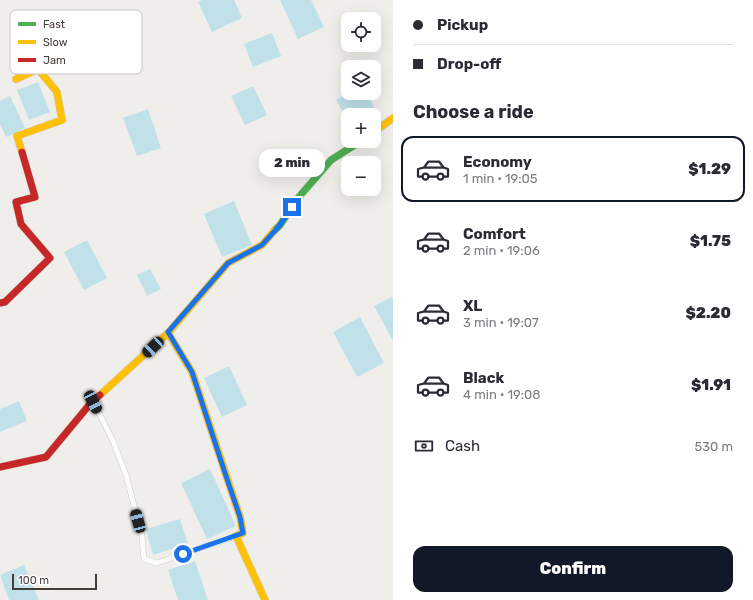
<!DOCTYPE html>
<html lang="en">
<head>
<meta charset="utf-8">
<style>
	:root { --surface:#fff; --page:#f2f2f3; --text:#2b2b33; --muted:#7c7c81; --line:#e1e1e2; --accent:#111827 }
	body { margin:0; font-family:Rubik,sans-serif; background:var(--page); color:var(--text); height:100vh; display:flex; flex-direction:column; font-size:15px; white-space:nowrap }
	* { box-sizing:border-box; margin:0 }
	p { font-size:13px; color:var(--muted) }
	.icon { flex:none; width:22px; height:22px; fill:none; stroke:currentColor; stroke-width:2; stroke-linecap:round; stroke-linejoin:round }
	.map { position:relative; flex:1; overflow:hidden }
	.details { display:flex; flex-direction:column; background:var(--surface); width:360px }
	.details>* { flex:none }
	.guide { display:grid; align-content:center; height:88px; padding:0 20px; background:var(--surface) }
	.tools { position:absolute; left:341px; top:12px; display:grid; gap:8px }
	.tools a { display:grid; place-items:center; width:40px; height:40px; border-radius:8px; background:var(--surface); box-shadow:0 4px 16px #0002; font-size:20px }
	.scale { position:absolute; left:12px; bottom:10px; width:85px; box-sizing:border-box; padding-left:4px; border:2px solid #453d38; border-top:0; font-size:11px; line-height:14px; white-space:nowrap; color:#453d38; -webkit-text-stroke:3px #fff; paint-order:stroke }
	.end { position:absolute; width:18px; height:18px; margin:-9px; border:5px solid #1a73e8; background:#fff; box-shadow:0 0 0 2px #fff }
	.from { border-radius:50% }
	.bubble { position:absolute; height:28px; border-radius:12px; background:var(--surface); box-shadow:0 4px 16px #0002; font-size:13px; font-weight:800; line-height:28px; text-align:center }
	.car { position:absolute; width:12px; height:24px; margin:-12px -6px; border-radius:5px; box-shadow:0 0 3px 1px #0007; background:linear-gradient(#222 24%,#8ab4d8 0 40%,#222 0 76%,#8ab4d8 0 86%,#222 0) }
	.guide b { display:flex; align-items:center; gap:14px; height:38px; font-size:15px }
	.guide b+b { border-top:1px solid var(--line) }
	.guide i { width:10px; height:10px; background:var(--text) }
	ul { padding:0; list-style:none }
	li { display:flex; align-items:center; gap:12px; height:66px; margin:0 8px 6px; padding:0 12px; border:2px solid transparent; border-radius:12px }
	li div { flex:1 }
	li b { display:block; font-size:15px }
	li em { font-style:normal; font-weight:800 }
	li.on { border-color:var(--accent) }
	li>.icon { width:36px; height:36px; stroke-width:1.5 }
	h2 { padding:0 20px; font-size:18px; line-height:48px }
	.pay { display:flex; align-items:center; gap:10px; height:44px; padding:0 20px; font-size:15px }
	.pay p { margin-inline-start:auto }
	.primary-button { display:flex; gap:8px; margin-top:auto; padding:8px 20px }
	.primary-button a { flex:1; height:46px; border-radius:12px; background:var(--accent); color:#fff; font-size:16px; font-weight:800; line-height:46px; text-align:center }
	main { display:flex; flex:1; min-height:0 }
	.map>svg:first-child { display:block }
	.water { fill:#c0e1ea }
	.lines { fill:none; stroke-linecap:round; stroke-linejoin:round }
	.street-casing { stroke:#cccac7; stroke-width:6 }
	.fast-casing { stroke:#d1ccc6; stroke-width:8 }
	.slow-casing { stroke:#d1ccc6; stroke-width:8 }
	.jam-casing { stroke:#d1ccc6; stroke-width:8 }
	.street { stroke:#fdfcfc; stroke-width:5 }
	.fast { stroke:#4caf50; stroke-width:7 }
	.slow { stroke:#ffc107; stroke-width:7 }
	.jam { stroke:#c62828; stroke-width:7 }
	.route { stroke:#1a73e8; stroke-width:5 }
	.key { fill:#fff; stroke:#c7c5c3; stroke-width:1 }
	.key-label { font-size:11px; fill:#453d38 }
</style>
</head>
<body>
<main>
<div class="map">
<svg width="393" height="600" viewBox="0 0 393 600">
	<rect width="100%" height="100%" fill="#f0eeeb"/>
	<g class="water">
		<path d="M 202,0 L 234,0 L 242,18 L 212,32 L 198,2 Z"/>
		<path d="M 280,0 L 311,0 L 324,27 L 298,39 Z"/>
		<path d="M 272,33 L 281,56 L 253,67 L 244,44 Z"/>
		<path d="M 38,82 L 50,112 L 29,120 L 17,90 Z"/>
		<path d="M 253,86 L 267,115 L 245,125 L 231,96 Z"/>
		<path d="M 348,93 L 366,93 L 380,117 L 374,120 L 374,115 L 348,115 L 348,120 L 336,100 Z"/>
		<path d="M 10,96 L 25,128 L 6,137 L 0,124 L 0,101 Z"/>
		<path d="M 148,109 L 161,148 L 137,156 L 123,118 Z"/>
		<path d="M 234,201 L 252,245 L 222,257 L 204,214 Z"/>
		<path d="M 87,240 L 107,278 L 84,290 L 64,252 Z"/>
		<path d="M 150,269 L 161,289 L 147,296 L 137,275 Z"/>
		<path d="M 392,297 L 393,299 L 393,341 L 374,306 Z"/>
		<path d="M 360,317 L 384,363 L 357,377 L 333,332 Z"/>
		<path d="M 229,366 L 247,405 L 222,417 L 204,378 Z"/>
		<path d="M 19,401 L 27,421 L 0,432 L 0,409 Z"/>
		<path d="M 210,469 L 236,526 L 207,539 L 181,483 Z"/>
		<path d="M 180,519 L 188,544 L 153,555 L 146,529 Z"/>
		<path d="M 195,561 L 208,600 L 178,600 L 168,570 Z"/>
		<path d="M 24,565 L 39,600 L 9,600 L 0,575 Z"/>
	</g>
	<g class="lines">
		<g class="street-casing">
			<path id="street" d="M 93,401 L 113,441 L 126,475 L 142,536 L 144,559 L 157,563 L 236,536"/>
		</g>
		<g class="fast-casing">
			<path id="fast" d="M 274,231 L 280,225 L 298,198 L 331,160 L 361,141"/>
		</g>
		<g class="slow-casing">
			<g id="slow">
				<path d="M 16,79 L 38,69 L 57,92 L 62,120 L 17,136 L 22,152"/>
				<path d="M 374,132 L 393,118"/>
				<path d="M 168,333 L 192,372 L 240,517 L 243,533 L 236,536 L 265,600"/>
				<path d="M 100,395 L 168,333 L 228,263 L 262,245 L 274,231"/>
			</g>
		</g>
		<g class="jam-casing">
			<g id="jam">
				<path d="M 0,303 L 5,302 L 50,258 L 21,224 L 16,202 L 35,197 L 22,152"/>
				<path d="M 0,467 L 46,457 L 90,404 L 100,395"/>
			</g>
		</g>
		<use href="#street" class="street"/>
		<use href="#fast" class="fast"/>
		<use href="#slow" class="slow"/>
		<use href="#jam" class="jam"/>
	</g>
	<g class="lines">
		<path class="route" d="M 183,554 L 243,533 L 240,517 L 226,476 L 192,372 L 168,332 L 228,263 L 262,245 L 280,225 L 292,207"/>
	</g>
	<rect x="10" y="10" width="132" height="64" rx="6" class="key"/>
	<rect x="18" y="22" width="18" height="4" fill="#4caf50"/>
	<rect x="18" y="40" width="18" height="4" fill="#ffc107"/>
	<rect x="18" y="58" width="18" height="4" fill="#c62828"/>
	<g class="key-label">
		<text x="43" y="28">Fast</text>
		<text x="43" y="46">Slow</text>
		<text x="43" y="64">Jam</text>
	</g>
</svg>
<div class="tools">
<a><svg class="icon" aria-label="locate" viewBox="0 0 24 24"><circle cx="12" cy="12" r="6"/><path d="M12 2v4M12 18v4M2 12h4M18 12h4"/></svg></a>
<a><svg class="icon" aria-label="layers" viewBox="0 0 24 24"><path d="M12 4l9 5-9 5-9-5zM3 14l9 5 9-5"/></svg></a>
<a>+</a>
<a>−</a>
</div>
<div class="scale">100 m</div>
<i class="end from" style="left:183px;top:554px"></i>
<i class="end" style="left:292px;top:207px"></i>
<div class="bubble" style="left:259px;top:149px;width:66px">2 min</div>
<i class="car" style="left:153px;top:347px;rotate:227deg"></i>
<i class="car" style="left:93px;top:402px;rotate:153deg"></i>
<i class="car" style="left:138px;top:521px;rotate:345deg"></i>
</div>
<section class="details">
<div class="guide">
<b><i class="from"></i>Pickup</b>
<b><i></i>Drop-off</b>
</div>
<h2>Choose a ride</h2>
<ul>
<li class="on"><svg class="icon" aria-label="car" viewBox="0 0 24 24"><path d="M5 17H2v-5l4-1 3-4h7l3 4 3 1v5h-3M9 17h6M6 11h13"/><circle cx="7" cy="17" r="2"/><circle cx="17" cy="17" r="2"/></svg><div><b>Economy</b><p>1 min · 19:05</p></div><em>$1.29</em></li>
<li><svg class="icon" aria-label="car" viewBox="0 0 24 24"><path d="M5 17H2v-5l4-1 3-4h7l3 4 3 1v5h-3M9 17h6M6 11h13"/><circle cx="7" cy="17" r="2"/><circle cx="17" cy="17" r="2"/></svg><div><b>Comfort</b><p>2 min · 19:06</p></div><em>$1.75</em></li>
<li><svg class="icon" aria-label="car" viewBox="0 0 24 24"><path d="M5 17H2v-5l4-1 3-4h7l3 4 3 1v5h-3M9 17h6M6 11h13"/><circle cx="7" cy="17" r="2"/><circle cx="17" cy="17" r="2"/></svg><div><b>XL</b><p>3 min · 19:07</p></div><em>$2.20</em></li>
<li><svg class="icon" aria-label="car" viewBox="0 0 24 24"><path d="M5 17H2v-5l4-1 3-4h7l3 4 3 1v5h-3M9 17h6M6 11h13"/><circle cx="7" cy="17" r="2"/><circle cx="17" cy="17" r="2"/></svg><div><b>Black</b><p>4 min · 19:08</p></div><em>$1.91</em></li>
</ul>
<div class="pay"><svg class="icon" aria-label="cash" viewBox="0 0 24 24"><path d="M3 7h18v10H3z"/><circle cx="12" cy="12" r="2"/></svg>Cash<p>530 m</p></div>
<div class="primary-button"><a>Confirm</a></div>
</section>
</main>
</body>
</html>
